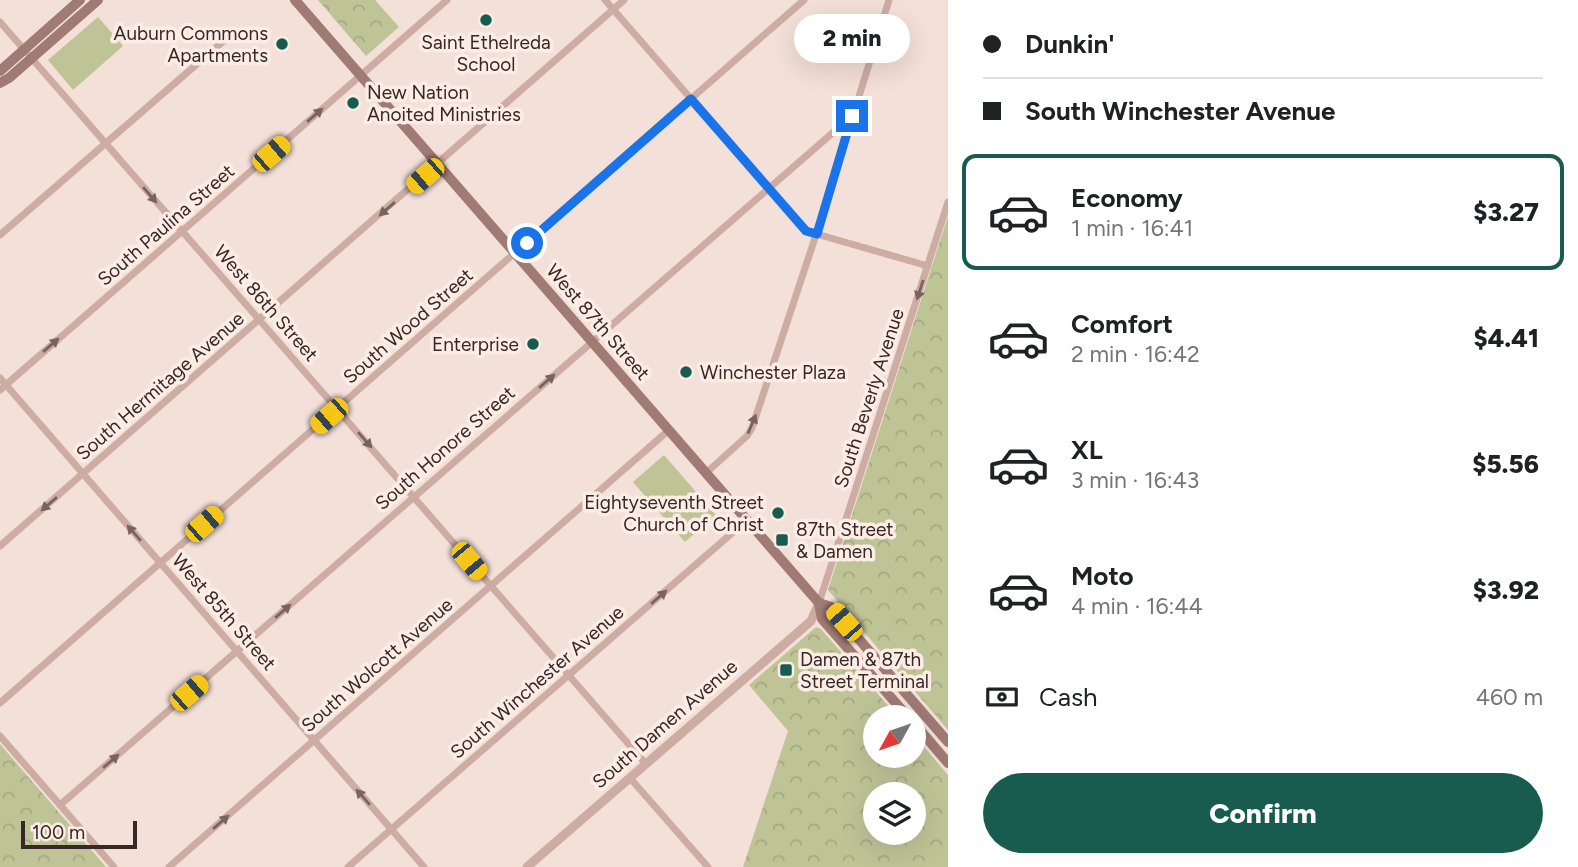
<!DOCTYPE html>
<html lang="en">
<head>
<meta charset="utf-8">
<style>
	:root { --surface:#fff; --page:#f2f2f2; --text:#202124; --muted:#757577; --line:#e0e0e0; --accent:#185c50 }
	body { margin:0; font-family:Figtree,sans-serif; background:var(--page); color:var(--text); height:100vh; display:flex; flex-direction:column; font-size:26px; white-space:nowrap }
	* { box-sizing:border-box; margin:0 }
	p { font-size:23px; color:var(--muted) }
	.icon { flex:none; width:38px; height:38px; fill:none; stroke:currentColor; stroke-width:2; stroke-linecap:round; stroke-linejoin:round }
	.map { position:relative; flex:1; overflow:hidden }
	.drawer { display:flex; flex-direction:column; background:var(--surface); width:630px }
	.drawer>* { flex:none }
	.hud { display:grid; align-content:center; height:154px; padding:0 35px; background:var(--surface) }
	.needle { width:46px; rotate:230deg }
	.buttons { position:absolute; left:863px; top:705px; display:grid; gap:14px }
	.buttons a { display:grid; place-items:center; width:63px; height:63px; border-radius:50%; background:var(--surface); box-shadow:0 7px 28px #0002; font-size:35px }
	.scale { position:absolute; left:21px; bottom:18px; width:116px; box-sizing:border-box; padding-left:7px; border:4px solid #372726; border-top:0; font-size:19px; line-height:24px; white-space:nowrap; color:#372726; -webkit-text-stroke:5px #fbece5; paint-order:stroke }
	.end { position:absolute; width:32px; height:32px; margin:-16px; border:9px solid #1a73e8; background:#fff; box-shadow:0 0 0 4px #fff }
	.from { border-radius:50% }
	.bubble { position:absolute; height:49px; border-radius:24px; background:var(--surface); box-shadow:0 7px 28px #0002; font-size:23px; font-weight:800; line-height:49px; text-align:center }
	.car { position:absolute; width:21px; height:42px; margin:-21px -10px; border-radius:9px; box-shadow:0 0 5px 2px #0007; background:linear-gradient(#f5c518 24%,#345 0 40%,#f5c518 0 76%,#345 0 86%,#f5c518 0) }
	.hud b { display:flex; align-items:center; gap:24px; height:66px; font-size:26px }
	.hud b+b { border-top:2px solid var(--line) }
	.hud i { width:18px; height:18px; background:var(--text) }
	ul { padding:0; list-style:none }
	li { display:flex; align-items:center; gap:21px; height:116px; margin:0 14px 10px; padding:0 21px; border:4px solid transparent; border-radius:14px }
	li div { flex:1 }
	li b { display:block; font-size:26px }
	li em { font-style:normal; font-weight:800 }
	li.active { border-color:var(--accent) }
	li>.icon { width:63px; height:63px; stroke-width:1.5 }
	.pay { display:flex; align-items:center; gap:18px; height:77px; padding:0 35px; font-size:26px }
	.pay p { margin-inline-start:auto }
	.primary-button { display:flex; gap:14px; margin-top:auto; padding:14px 35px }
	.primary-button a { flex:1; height:80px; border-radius:42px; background:var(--accent); color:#fff; font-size:28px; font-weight:800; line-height:80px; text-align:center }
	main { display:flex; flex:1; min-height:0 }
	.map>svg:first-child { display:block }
	.green { fill:#bfc497 }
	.forest { fill:url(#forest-crowns); fill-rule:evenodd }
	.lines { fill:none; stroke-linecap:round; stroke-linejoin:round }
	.minor { stroke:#ccaca3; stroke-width:7 }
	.tertiary { stroke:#ccaca3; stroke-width:9 }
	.secondary { stroke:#a07a74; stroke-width:10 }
	.oneway { fill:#7a635e }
	.route { stroke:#1a73e8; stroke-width:9 }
	.poi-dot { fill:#185c50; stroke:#fbece5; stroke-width:2.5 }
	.labels { text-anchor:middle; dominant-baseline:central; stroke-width:7; stroke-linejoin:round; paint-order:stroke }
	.poi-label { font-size:19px; fill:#372726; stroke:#fbece5; text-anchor:start }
	.street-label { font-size:19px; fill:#372726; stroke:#fbece5 }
</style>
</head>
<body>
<main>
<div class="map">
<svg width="948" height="867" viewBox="0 0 948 867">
	<defs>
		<pattern id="forest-crowns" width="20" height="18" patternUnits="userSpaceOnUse" patternTransform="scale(1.75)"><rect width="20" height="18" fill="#bfc497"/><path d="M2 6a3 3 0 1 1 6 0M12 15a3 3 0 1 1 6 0" fill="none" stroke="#a5a882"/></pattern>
	</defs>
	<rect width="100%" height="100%" fill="#f3e0d8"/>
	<g class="green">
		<path d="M 98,17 L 123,46 L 73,90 L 48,60 Z"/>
		<path d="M 664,455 L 716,515 L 685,542 L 633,482 Z"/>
	</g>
	<g class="forest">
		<path d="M 318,0 L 375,0 L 399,27 L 366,56 Z"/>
		<path d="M 948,216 L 948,730 L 828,590 Z"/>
		<path d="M 816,627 L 821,629 L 898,717 L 875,718 L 875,756 L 914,756 L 914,735 L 948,775 L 948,867 L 743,867 L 788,731 L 749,685 ZM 875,794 L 914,794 L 914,833 L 875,833 Z"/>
		<path d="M 0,744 L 106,867 L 0,867 Z"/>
	</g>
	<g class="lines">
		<g class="minor">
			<path d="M 605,0 L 806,231 L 928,266"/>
			<path d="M 0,22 L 646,764"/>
			<path d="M 0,235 L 235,31"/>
			<path d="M 0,378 L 424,867"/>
			<path d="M 0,390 L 447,0"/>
			<path d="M 706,473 L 747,436 L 752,428 L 813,244 L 889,0"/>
			<path d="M 0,546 L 624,0"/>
			<path d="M 819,603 L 948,202"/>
			<path d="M 0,703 L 804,0"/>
			<path d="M 0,736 L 114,867"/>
			<path d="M 630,778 L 708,867"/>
			<path d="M 60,805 L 852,116"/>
			<path d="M 169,867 L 669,430"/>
			<path d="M 348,867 L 747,520"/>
		</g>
		<path class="tertiary" d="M 527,867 L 811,621 L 819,603"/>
		<g class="secondary">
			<path d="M 295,0 L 819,603 L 822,619 L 909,718"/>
			<path d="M 0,71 L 80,0"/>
			<path d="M 0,83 L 9,78 L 98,0"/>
			<path d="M 819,603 L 831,607 L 948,742"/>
			<path d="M 914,723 L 948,763"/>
		</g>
	</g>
	<defs><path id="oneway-solid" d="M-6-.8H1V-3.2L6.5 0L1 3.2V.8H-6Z" transform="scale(1.75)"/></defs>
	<g class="oneway">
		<use href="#oneway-solid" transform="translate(315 115) rotate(-41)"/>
		<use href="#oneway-solid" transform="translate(150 195) rotate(49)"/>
		<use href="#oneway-solid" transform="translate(387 209) rotate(139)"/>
		<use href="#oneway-solid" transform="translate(920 290) rotate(108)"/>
		<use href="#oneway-solid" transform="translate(51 345) rotate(-41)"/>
		<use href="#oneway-solid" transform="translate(547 381) rotate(-41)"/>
		<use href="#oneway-solid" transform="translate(752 424) rotate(-67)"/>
		<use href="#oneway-solid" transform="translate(365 440) rotate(49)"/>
		<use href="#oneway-solid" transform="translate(49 504) rotate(139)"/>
		<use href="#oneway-solid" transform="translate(134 533) rotate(-131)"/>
		<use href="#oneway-solid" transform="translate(659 597) rotate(-41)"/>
		<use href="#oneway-solid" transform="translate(283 611) rotate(-41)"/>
		<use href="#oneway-solid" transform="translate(111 761) rotate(-41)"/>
		<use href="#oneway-solid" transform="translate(363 797) rotate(-131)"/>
		<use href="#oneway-solid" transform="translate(221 822) rotate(-41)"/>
	</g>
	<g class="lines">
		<path class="route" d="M 527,243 L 691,99 L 806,231 L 817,234 L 852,116"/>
	</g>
	<g class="poi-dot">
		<circle cx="486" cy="20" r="7"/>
		<circle cx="282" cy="44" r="7"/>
		<circle cx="353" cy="103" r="7"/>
		<circle cx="533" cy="344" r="7"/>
		<circle cx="686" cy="372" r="7"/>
		<circle cx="778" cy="513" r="7"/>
		<rect x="775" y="533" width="14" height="14" rx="3.5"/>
		<rect x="779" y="663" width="14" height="14" rx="3.5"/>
	</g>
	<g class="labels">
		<g class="poi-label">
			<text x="268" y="33" text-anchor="end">Auburn Commons<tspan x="268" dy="22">Apartments</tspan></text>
			<text x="486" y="42" text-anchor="middle">Saint Ethelreda<tspan x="486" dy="22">School</tspan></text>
			<text x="367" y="92">New Nation<tspan x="367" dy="22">Anoited Ministries</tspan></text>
			<text x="519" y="344" text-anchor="end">Enterprise</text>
			<text x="700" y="372">Winchester Plaza</text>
			<text x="764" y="502" text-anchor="end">Eightyseventh Street<tspan x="764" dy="22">Church of Christ</tspan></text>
			<text x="796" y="529">87th Street<tspan x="796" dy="22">&amp; Damen</tspan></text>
			<text x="800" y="659">Damen &amp; 87th<tspan x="800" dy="22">Street Terminal</tspan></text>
		</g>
		<g class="street-label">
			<text transform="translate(166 225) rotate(-41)">South Paulina Street</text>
			<text transform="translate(266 303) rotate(49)">West 86th Street</text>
			<text transform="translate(598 322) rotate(49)">West 87th Street</text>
			<text transform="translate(408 326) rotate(-41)">South Wood Street</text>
			<text transform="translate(160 386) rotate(-41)">South Hermitage Avenue</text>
			<text transform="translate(869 398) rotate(-72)">South Beverly Avenue</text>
			<text transform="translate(445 448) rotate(-41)">South Honore Street</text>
			<text transform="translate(224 612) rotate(49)">West 85th Street</text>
			<text transform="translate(377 665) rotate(-41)">South Wolcott Avenue</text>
			<text transform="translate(537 682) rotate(-41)">South Winchester Avenue</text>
			<text transform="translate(665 724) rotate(-41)">South Damen Avenue</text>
		</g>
	</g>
</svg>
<div class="buttons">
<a><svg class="needle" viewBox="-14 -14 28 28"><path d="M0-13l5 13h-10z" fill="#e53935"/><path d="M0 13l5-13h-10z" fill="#757577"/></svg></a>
<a><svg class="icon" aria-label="layers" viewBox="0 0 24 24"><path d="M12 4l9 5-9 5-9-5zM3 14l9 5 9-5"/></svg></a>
</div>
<div class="scale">100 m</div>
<i class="end from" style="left:527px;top:243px"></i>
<i class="end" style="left:852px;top:116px"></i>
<div class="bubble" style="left:794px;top:14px;width:116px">2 min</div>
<i class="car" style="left:271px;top:154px;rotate:49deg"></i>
<i class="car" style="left:425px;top:176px;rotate:229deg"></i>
<i class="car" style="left:329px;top:416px;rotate:229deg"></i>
<i class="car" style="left:204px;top:524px;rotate:49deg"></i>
<i class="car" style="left:469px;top:561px;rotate:140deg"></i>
<i class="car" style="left:844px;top:622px;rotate:319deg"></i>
<i class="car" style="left:189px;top:693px;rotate:49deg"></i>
</div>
<section class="drawer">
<div class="hud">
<b><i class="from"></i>Dunkin'</b>
<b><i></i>South Winchester Avenue</b>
</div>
<ul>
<li class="active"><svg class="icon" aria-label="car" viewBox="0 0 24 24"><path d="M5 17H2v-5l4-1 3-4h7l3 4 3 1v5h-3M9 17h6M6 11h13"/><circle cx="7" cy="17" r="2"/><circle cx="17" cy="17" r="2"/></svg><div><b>Economy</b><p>1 min · 16:41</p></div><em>$3.27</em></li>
<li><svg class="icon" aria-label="car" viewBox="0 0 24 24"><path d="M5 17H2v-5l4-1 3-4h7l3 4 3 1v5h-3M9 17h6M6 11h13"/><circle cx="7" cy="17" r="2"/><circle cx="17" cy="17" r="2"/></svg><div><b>Comfort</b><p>2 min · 16:42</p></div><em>$4.41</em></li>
<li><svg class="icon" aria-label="car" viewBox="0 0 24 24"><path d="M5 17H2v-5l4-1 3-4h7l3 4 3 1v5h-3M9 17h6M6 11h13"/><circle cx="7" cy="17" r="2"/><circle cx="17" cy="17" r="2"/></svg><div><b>XL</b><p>3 min · 16:43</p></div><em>$5.56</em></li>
<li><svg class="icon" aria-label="car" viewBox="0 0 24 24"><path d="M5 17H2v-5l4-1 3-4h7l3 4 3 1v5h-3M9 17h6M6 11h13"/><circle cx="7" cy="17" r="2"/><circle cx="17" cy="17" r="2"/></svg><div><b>Moto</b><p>4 min · 16:44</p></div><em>$3.92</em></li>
</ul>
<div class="pay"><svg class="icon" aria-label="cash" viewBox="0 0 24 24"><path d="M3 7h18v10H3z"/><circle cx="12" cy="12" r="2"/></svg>Cash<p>460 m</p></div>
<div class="primary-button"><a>Confirm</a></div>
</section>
</main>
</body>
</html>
